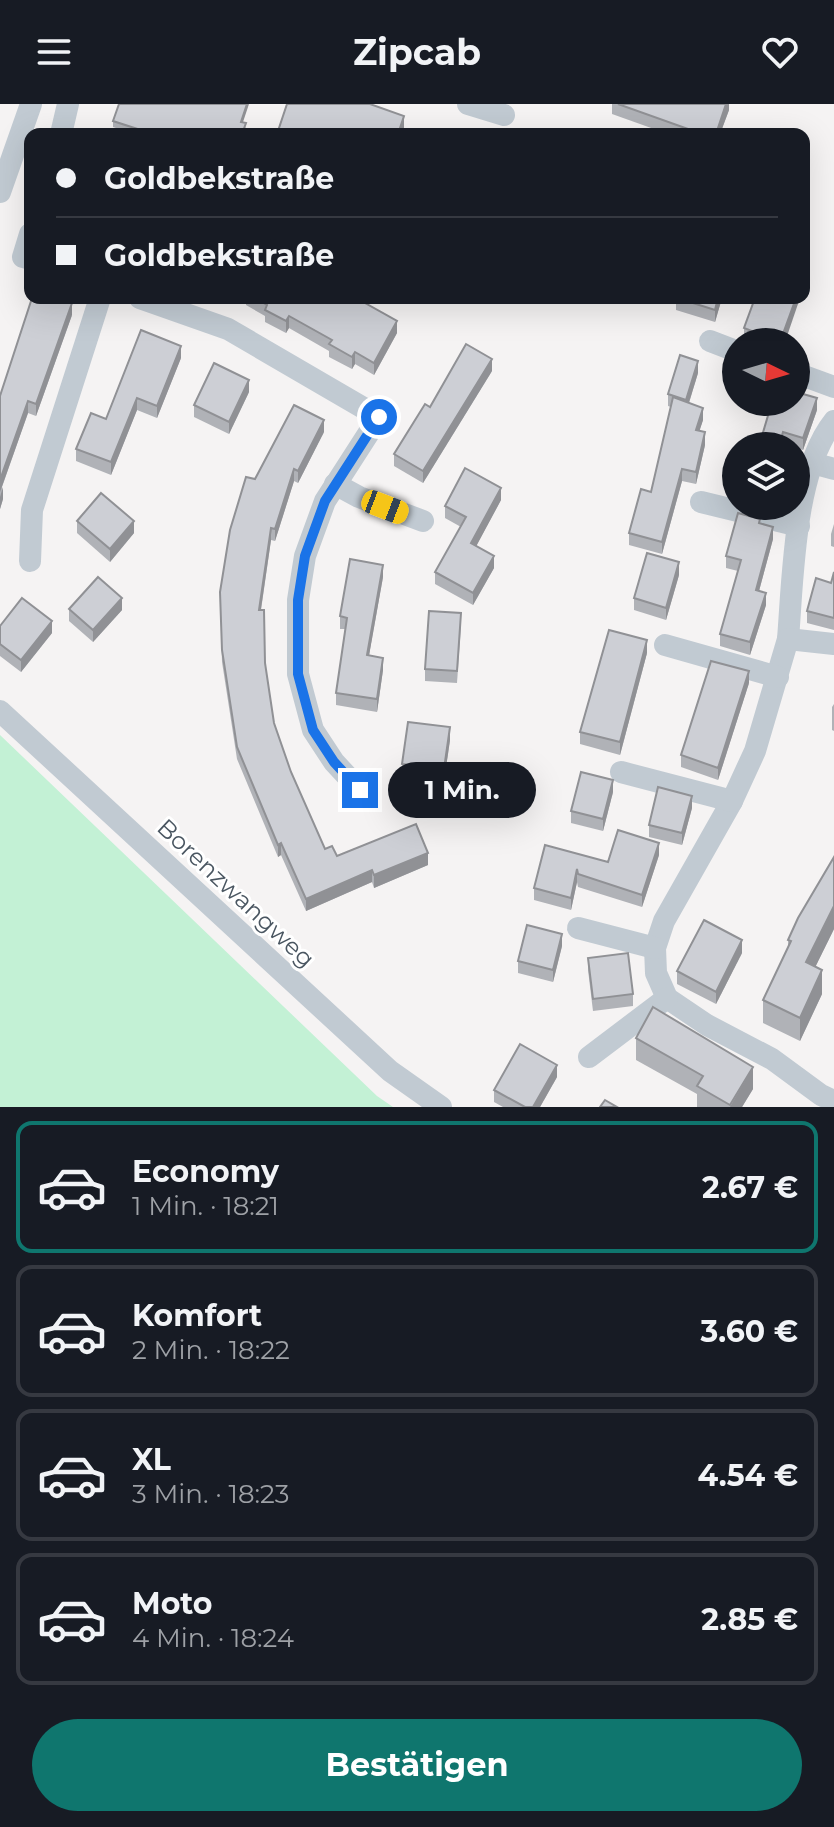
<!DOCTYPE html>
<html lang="de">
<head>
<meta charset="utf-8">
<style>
	:root { --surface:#171b24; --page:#20242c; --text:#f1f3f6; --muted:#9ea1a6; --line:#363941; --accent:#0f766e }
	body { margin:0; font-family:Montserrat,sans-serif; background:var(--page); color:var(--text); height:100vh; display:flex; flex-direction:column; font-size:30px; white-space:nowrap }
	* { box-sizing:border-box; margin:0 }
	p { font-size:26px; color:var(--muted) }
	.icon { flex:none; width:44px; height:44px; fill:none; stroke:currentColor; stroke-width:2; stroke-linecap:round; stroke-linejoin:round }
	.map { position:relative; height:1003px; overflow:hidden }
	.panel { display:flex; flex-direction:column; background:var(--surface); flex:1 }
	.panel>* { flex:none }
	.hud { position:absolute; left:24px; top:24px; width:786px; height:176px; border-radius:16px; box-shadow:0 8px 32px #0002; display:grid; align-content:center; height:176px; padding:0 32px; background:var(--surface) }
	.needle { width:52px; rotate:95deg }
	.tools { position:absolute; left:722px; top:224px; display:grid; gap:16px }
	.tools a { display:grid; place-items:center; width:88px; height:88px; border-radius:50%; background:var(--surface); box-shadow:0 8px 32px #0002; font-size:40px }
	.end { position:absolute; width:36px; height:36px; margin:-18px; border:10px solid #1a73e8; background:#fff; box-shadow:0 0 0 4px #fff }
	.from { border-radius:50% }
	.bubble { position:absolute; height:56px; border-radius:28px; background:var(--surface); box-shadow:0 8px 32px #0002; font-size:26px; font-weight:700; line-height:56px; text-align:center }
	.car { position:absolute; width:24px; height:48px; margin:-24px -12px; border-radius:10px; box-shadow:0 0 6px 2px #0007; background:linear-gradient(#f5c518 24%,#345 0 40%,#f5c518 0 76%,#345 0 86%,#f5c518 0) }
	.hud b { display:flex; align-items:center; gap:28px; height:76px; font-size:30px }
	.hud b+b { border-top:2px solid var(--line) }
	.hud i { width:20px; height:20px; background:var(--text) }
	ul { padding:14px 0 0; list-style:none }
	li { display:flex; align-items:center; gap:24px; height:132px; margin:0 16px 12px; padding:0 16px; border:4px solid var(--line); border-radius:16px }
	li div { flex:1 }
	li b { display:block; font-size:30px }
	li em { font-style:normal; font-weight:700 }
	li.on { border-color:var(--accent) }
	li>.icon { width:72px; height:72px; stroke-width:1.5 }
	.button { display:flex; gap:16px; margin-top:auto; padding:16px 32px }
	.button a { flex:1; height:92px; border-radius:48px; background:var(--accent); color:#fff; font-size:32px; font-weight:700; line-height:92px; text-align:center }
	header { display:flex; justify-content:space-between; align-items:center; height:104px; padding:0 32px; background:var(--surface); font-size:36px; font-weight:700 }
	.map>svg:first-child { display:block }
	.green { fill:#c3f1d5 }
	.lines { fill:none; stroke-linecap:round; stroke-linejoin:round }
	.minor { stroke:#c1cad2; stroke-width:22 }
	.wall { fill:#b0b2b7 }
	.shaded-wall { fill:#909195 }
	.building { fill:#cdcfd5; stroke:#909195; stroke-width:2 }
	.route { stroke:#1a73e8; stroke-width:10 }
	.labels { text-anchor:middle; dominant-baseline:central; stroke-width:6; stroke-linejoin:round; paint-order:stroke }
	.street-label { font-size:24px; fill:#4a5661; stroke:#fff }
</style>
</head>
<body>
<header><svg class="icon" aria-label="menu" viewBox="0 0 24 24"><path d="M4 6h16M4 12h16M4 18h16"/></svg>Zipcab<svg class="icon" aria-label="heart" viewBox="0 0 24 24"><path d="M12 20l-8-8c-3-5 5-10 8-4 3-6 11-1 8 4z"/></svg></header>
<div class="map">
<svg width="834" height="1003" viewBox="0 0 834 1003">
	<rect width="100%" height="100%" fill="#f5f3f3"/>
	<path class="green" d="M 0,631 L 377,992 L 393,1003 L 0,1003 Z"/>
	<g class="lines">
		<g class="minor">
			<path d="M 468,0 L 504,11"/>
			<path d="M 61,30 L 68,0"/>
			<path d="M 0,88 L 31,0"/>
			<path d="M 30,130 L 23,153 L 30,155"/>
			<path d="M 140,194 L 228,225 L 379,313 L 325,397 L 305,452 L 298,496 L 298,570 L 313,626 L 334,658 L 360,686"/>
			<path d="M 710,237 L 736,247"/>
			<path d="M 796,269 L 834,283"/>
			<path d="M 812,359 L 834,365"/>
			<path d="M 335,380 L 359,393 L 423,417"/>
			<path d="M 701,398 L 799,422"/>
			<path d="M 30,457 L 32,406 L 100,194"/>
			<path d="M 788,535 C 793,473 794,367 834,317"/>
			<path d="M 834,540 L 788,535 L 755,647 L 732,697 L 664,817 L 655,844 L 656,869 L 667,894 L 707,921 L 772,955 L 821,991 L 834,997"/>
			<path d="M 665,541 L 778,573"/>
			<path d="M 0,607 L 390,967 L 441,1003"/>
			<path d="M 621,668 L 732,697"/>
			<path d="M 578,824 L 655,844"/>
			<path d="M 589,953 L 667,894"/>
		</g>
	</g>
	<g class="wall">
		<path d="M 612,0 L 729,0 L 729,6 L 720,30 L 668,30 L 612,10 Z"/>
		<path d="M 113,17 L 243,18 L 246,25 L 244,30 L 134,30 L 113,23 Z"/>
		<path d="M 246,194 L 356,194 L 397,229 L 374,271 L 355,260 L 352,265 L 329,253 L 329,247 L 289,224 L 286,229 L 265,218 L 265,212 L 246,201 Z"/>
		<path d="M 676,194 L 722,194 L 715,218 L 676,206 Z"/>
		<path d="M 72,211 L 36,312 L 28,309 L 2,383 L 3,395 L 0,405 L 0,292 Z"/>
		<path d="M 744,224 L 785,238 L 749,238 L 744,236 Z"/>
		<path d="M 181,254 L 157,314 L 137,306 L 111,371 L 76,357 L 76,345 L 106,315 Z"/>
		<path d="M 492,267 L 423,379 L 394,362 L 394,350 L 430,303 Z"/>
		<path d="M 698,269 L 689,299 L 703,316 L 699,327 L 705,341 L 696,380 L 682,377 L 662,450 L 629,441 L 629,429 L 651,388 L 671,303 L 668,302 L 668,290 Z"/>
		<path d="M 249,288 L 229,330 L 194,313 L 194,301 Z"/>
		<path d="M 817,306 L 803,346 L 796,344 L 796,342 L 783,340 L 782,342 L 759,342 Z"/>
		<path d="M 324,328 L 298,379 L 294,377 L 275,437 L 271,436 L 261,506 L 265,559 L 274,619 L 291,668 L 325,745 L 337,752 L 428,761 L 374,784 L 372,778 L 306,807 L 281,751 L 278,753 L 237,655 L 222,558 L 220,488 L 255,375 Z"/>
		<path d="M 736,365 L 736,392 L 732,391 L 732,379 Z"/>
		<path d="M 501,396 L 476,442 L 494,464 L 473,501 L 435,480 L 435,468 L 461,423 L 445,414 L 445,402 Z"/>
		<path d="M 77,417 L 134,429 L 110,458 L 77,429 Z"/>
		<path d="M 760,419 L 773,435 L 759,487 L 766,501 L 750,551 L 720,542 L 720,530 L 738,467 L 726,464 L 726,452 Z"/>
		<path d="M 834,420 L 834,443 L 831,442 L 831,430 Z"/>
		<path d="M 834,468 L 834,526 L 807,519 L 807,507 L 831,479 Z"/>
		<path d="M 679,471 L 666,516 L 634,506 L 634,494 Z"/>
		<path d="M 383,473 L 369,551 L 383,566 L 377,608 L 336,601 L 336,589 L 345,525 L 340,525 L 340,512 Z"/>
		<path d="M 69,505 L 122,506 L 93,538 L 69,517 Z"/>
		<path d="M 461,521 L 457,579 L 425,577 L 425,565 Z"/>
		<path d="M 0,522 L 52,529 L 21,568 L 0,552 Z"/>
		<path d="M 647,549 L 620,651 L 580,640 L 580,628 Z"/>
		<path d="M 749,579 L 718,676 L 681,663 L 681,651 Z"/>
		<path d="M 834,600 L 834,627 L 832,626 L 832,603 Z"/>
		<path d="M 450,636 L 444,677 L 402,672 L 402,660 Z"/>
		<path d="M 613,688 L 603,727 L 571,719 L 571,707 Z"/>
		<path d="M 692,704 L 682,741 L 649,733 L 649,721 Z"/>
		<path d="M 659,751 L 642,803 L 578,783 L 577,778 L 571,806 L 534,796 L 534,784 L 608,758 Z"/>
		<path d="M 834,753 L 834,825 L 815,863 L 822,890 L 800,937 L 763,919 L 763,896 L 788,843 L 788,836 Z"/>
		<path d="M 562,842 L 553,878 L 518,869 L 518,857 Z"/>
		<path d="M 742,849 L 716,900 L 677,880 L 677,867 Z"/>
		<path d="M 588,854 L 633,890 L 633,902 L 593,907 L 588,866 Z"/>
		<path d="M 636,934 L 753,985 L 742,1003 L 697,1003 L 697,990 L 636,956 Z"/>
		<path d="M 557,973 L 540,1003 L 503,1003 L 494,998 L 494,986 Z"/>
	</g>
	<g class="shaded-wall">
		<path d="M 247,0 L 249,0 L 241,24 L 241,18 Z"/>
		<path d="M 726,0 L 729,0 L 729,6 L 720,30 L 716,30 Z"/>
		<path d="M 404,12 L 404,30 L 398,30 Z"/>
		<path d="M 718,194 L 722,194 L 715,218 L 715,206 Z"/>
		<path d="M 796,194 L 800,194 L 785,238 L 780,238 Z"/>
		<path d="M 72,199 L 72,211 L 36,312 L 36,300 Z"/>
		<path d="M 289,212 L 289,224 L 286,229 L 286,217 Z"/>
		<path d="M 397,217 L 397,229 L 374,271 L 374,259 Z"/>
		<path d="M 181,242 L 181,254 L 157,314 L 157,302 Z"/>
		<path d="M 355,248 L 355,260 L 352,265 L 352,253 Z"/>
		<path d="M 492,255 L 492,267 L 423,379 L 423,367 Z"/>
		<path d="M 698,257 L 698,269 L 686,308 L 686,296 Z"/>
		<path d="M 249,276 L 249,288 L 229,330 L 229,318 Z"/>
		<path d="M 137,294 L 137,306 L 111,371 L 111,358 Z"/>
		<path d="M 817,294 L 817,306 L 803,346 L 803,334 Z"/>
		<path d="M 28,297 L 28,309 L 0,388 L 0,376 Z"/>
		<path d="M 703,304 L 703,316 L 696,338 L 696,326 Z"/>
		<path d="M 324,316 L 324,328 L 298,379 L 298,367 Z"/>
		<path d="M 705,328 L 705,341 L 696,380 L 696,368 Z"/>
		<path d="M 294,365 L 294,377 L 275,437 L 275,425 Z"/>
		<path d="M 682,365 L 682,377 L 662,450 L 662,438 Z"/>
		<path d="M 3,383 L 3,395 L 0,405 L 0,393 Z"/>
		<path d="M 501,384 L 501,396 L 471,452 L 471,439 Z"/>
		<path d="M 134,417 L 134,429 L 110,458 L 110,445 Z"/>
		<path d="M 773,423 L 773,435 L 756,498 L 756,486 Z"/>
		<path d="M 271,424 L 271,436 L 259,518 L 259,506 Z"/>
		<path d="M 494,452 L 494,464 L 473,501 L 473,489 Z"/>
		<path d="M 679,458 L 679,471 L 666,516 L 666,504 Z"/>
		<path d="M 383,461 L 383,473 L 367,563 L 367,551 Z"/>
		<path d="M 766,489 L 766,501 L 750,551 L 750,538 Z"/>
		<path d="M 122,494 L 122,506 L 93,538 L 93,526 Z"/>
		<path d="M 52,517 L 52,529 L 21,568 L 21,556 Z"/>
		<path d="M 647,536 L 647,549 L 620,651 L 620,638 Z"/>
		<path d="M 383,554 L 383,566 L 377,608 L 377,595 Z"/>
		<path d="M 749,567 L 749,579 L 718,676 L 718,664 Z"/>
		<path d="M 450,623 L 450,636 L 444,677 L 444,665 Z"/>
		<path d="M 613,676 L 613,688 L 603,727 L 603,715 Z"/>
		<path d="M 692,692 L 692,704 L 682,741 L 682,729 Z"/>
		<path d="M 281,739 L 281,751 L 278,753 L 278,741 Z"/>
		<path d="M 659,739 L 659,751 L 642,803 L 642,791 Z"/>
		<path d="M 428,749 L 428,761 L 374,784 L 374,771 Z"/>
		<path d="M 577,765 L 577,778 L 571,806 L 571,794 Z"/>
		<path d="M 372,766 L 372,778 L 306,807 L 306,795 Z"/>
		<path d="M 834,802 L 834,825 L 806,882 L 806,858 Z"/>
		<path d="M 562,830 L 562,842 L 553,878 L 553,866 Z"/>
		<path d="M 742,836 L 742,849 L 716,900 L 716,888 Z"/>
		<path d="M 822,866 L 822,890 L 800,937 L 800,914 Z"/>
		<path d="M 557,961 L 557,973 L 540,1003 L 533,1003 Z"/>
		<path d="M 753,963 L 753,985 L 742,1003 L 730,1003 Z"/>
	</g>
	<g class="building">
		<path d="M 119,0 L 247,0 L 241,18 L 246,19 L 242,30 L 153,30 L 113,17 Z"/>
		<path d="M 287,0 L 370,0 L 404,12 L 398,30 L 277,30 Z"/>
		<path d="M 618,0 L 726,0 L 716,30 L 702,30 Z"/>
		<path d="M 32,194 L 55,194 L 72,199 L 36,300 L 28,297 L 0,376 L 0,292 Z"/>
		<path d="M 255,194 L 356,194 L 397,217 L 374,259 L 355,248 L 352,253 L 329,240 L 332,236 L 289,212 L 286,217 L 265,206 L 267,201 Z"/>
		<path d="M 677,194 L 718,194 L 715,206 Z"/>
		<path d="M 755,194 L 796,194 L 780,238 L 744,224 Z"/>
		<path d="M 141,226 L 181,242 L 157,302 L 137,294 L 111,358 L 76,345 L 91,309 L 106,315 Z"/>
		<path d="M 466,240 L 492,255 L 423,367 L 394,350 L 425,300 L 430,303 Z"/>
		<path d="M 680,251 L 698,257 L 686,296 L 668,290 Z"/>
		<path d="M 214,259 L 249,276 L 229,318 L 194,301 Z"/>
		<path d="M 796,288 L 817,294 L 803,334 L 783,328 L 779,342 L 759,342 L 772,298 L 796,298 Z"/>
		<path d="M 673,293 L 703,304 L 696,326 L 705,328 L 696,368 L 682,365 L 662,438 L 629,429 L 641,385 L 651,388 Z"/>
		<path d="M 294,301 L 324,316 L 298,367 L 294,365 L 275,425 L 271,424 L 259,506 L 264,506 L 265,559 L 274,619 L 291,668 L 325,745 L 332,742 L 337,752 L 416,720 L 428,749 L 374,771 L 372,766 L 306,795 L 281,739 L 278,741 L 237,643 L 222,546 L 220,488 L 230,426 L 246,373 L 255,375 Z"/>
		<path d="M 465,364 L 501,384 L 471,439 L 494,452 L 473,489 L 435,468 L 466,413 L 445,402 Z"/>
		<path d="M 736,365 L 736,380 L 732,379 Z"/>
		<path d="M 101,389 L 134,417 L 110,445 L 77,417 Z"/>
		<path d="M 738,409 L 760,415 L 759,419 L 773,423 L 756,486 L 766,489 L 750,538 L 720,530 L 741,456 L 726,452 Z"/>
		<path d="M 647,449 L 679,458 L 666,504 L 634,494 Z"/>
		<path d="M 350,455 L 383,461 L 367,551 L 383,554 L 377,595 L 336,589 L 347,514 L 340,512 Z"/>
		<path d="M 834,468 L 834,514 L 807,507 L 816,474 L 831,479 Z"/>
		<path d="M 98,473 L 122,494 L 93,526 L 69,505 Z"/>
		<path d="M 22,494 L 52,517 L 21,556 L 0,540 L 0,522 Z"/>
		<path d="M 429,507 L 461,509 L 457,567 L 425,565 Z"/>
		<path d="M 609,526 L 647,536 L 620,638 L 580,628 Z"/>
		<path d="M 711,557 L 749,567 L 718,664 L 681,651 Z"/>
		<path d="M 408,618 L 450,623 L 444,665 L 402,660 Z"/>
		<path d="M 581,668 L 613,676 L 603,715 L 571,707 Z"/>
		<path d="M 658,683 L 692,692 L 682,729 L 649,721 Z"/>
		<path d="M 618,726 L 659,739 L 642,791 L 578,770 L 577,765 L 571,794 L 534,784 L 545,741 L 608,758 Z"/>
		<path d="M 834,753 L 834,802 L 806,858 L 822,866 L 800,914 L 763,896 L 791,837 L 788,836 L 798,814 Z"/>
		<path d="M 704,816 L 742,836 L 716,888 L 677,867 Z"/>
		<path d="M 527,821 L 562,830 L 553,866 L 518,857 Z"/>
		<path d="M 628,849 L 633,890 L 593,895 L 588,854 Z"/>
		<path d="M 653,903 L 753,963 L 730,1001 L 697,982 L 703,972 L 636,934 Z"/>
		<path d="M 520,940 L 557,961 L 533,1003 L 525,1003 L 494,986 Z"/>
		<path d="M 605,996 L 617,1003 L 600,1003 Z"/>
	</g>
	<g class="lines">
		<path class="route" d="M 360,686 L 334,658 L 313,626 L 298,570 L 298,496 L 305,452 L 325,397 L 379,313"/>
	</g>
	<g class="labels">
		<g class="street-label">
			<text transform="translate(236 789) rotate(43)">Borenzwangweg</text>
		</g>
	</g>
</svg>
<div class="tools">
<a><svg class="needle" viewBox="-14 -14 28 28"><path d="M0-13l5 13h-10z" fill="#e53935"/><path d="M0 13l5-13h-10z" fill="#9ea1a6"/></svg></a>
<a><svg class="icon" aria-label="layers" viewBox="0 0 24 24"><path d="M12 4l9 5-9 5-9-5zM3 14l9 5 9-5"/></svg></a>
</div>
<i class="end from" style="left:379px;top:313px"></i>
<i class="end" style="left:360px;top:686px"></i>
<div class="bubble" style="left:388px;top:658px;width:148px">1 Min.</div>
<i class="car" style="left:385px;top:403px;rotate:111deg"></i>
<div class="hud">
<b><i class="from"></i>Goldbekstraße</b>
<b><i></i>Goldbekstraße</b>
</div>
</div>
<section class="panel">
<ul>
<li class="on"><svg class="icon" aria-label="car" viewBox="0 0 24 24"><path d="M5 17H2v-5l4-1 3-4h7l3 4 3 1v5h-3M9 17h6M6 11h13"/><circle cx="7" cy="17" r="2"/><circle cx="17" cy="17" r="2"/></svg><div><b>Economy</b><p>1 Min. · 18:21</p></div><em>2.67 €</em></li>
<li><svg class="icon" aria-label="car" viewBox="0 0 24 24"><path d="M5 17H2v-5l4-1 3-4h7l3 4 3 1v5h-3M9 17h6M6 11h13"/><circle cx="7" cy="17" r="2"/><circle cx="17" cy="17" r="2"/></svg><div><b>Komfort</b><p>2 Min. · 18:22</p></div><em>3.60 €</em></li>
<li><svg class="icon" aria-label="car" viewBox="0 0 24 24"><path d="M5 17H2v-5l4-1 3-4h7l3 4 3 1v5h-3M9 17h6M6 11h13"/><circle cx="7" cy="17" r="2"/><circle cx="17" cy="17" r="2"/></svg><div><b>XL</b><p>3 Min. · 18:23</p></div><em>4.54 €</em></li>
<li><svg class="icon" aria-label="car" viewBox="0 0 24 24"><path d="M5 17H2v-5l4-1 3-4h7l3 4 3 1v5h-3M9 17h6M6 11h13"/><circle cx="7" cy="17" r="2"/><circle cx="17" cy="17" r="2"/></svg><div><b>Moto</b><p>4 Min. · 18:24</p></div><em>2.85 €</em></li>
</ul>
<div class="button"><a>Bestätigen</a></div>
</section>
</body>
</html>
